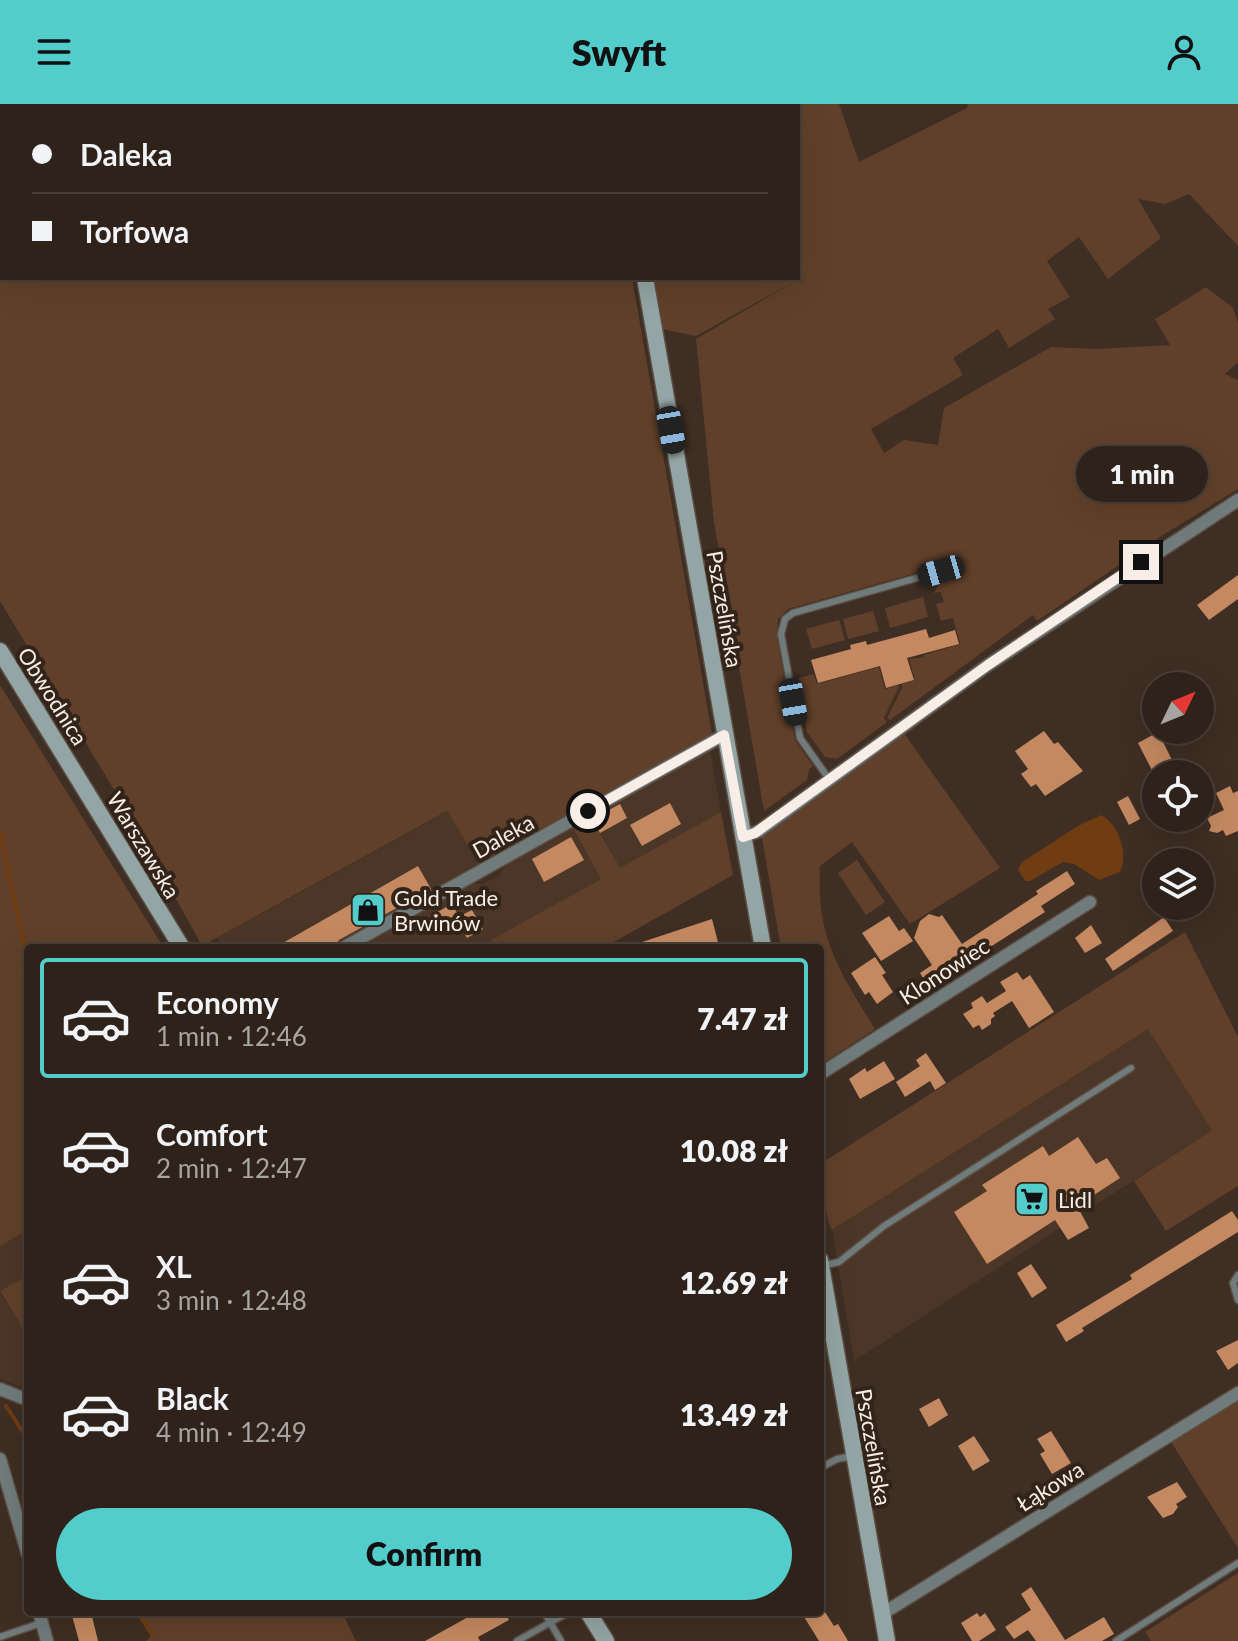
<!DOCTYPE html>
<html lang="en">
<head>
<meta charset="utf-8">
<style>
	:root { --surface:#2e221a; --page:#3a2f27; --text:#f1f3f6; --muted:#a7a4a2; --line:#493f39; --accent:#53cdcb }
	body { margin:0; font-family:Lato,sans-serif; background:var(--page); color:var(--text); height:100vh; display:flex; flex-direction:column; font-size:30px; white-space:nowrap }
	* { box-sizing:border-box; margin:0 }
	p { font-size:26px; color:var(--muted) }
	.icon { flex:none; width:44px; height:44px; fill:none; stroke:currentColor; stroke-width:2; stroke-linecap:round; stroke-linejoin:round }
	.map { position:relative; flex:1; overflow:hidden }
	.side { position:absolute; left:24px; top:840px; width:800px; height:672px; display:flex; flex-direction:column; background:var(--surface); border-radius:8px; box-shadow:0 8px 32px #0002,0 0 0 2px var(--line) }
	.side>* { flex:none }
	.hud { position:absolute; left:0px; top:0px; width:800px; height:176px; box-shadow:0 8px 32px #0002,0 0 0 2px var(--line); display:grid; align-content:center; height:176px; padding:0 32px; background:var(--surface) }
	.needle { width:52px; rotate:47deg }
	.buttons { position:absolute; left:1142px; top:568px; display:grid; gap:16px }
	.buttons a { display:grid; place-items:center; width:72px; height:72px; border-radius:50%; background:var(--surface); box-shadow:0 8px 32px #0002,0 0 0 2px var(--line); font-size:40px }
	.end { position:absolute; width:36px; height:36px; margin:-18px; border:10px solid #f8ede7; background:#111; box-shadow:0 0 0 4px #111 }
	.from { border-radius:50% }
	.bubble { position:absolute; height:56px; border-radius:28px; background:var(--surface); box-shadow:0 8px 32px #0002,0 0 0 2px var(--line); font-size:26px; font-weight:800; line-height:56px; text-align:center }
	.car { position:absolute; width:24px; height:48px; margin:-24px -12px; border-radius:10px; box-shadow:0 0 6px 2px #0007; background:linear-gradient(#222 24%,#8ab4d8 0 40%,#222 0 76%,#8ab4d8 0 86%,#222 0) }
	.hud b { display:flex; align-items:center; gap:28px; height:76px; font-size:30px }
	.hud b+b { border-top:2px solid var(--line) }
	.hud i { width:20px; height:20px; background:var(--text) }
	ul { padding:14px 0 0; list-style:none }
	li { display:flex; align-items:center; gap:24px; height:120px; margin:0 16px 12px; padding:0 16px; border:4px solid transparent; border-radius:8px }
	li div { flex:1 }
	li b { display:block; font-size:30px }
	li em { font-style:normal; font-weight:800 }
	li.on { border-color:var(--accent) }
	li>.icon { width:72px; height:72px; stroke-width:1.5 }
	.cta { display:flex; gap:16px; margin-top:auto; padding:16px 32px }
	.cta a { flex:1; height:92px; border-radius:48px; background:var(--accent); color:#111; font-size:32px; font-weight:800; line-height:92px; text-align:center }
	header { display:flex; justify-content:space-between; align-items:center; height:104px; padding:0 32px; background:var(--accent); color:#111; font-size:36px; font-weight:800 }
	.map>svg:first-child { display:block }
	.built { fill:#4c3627 }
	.green { fill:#60402a }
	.water { fill:#703c11 }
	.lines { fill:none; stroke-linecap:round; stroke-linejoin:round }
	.stream { stroke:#703c11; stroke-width:4 }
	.building { fill:#c48961 }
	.service-casing { stroke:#5c4d42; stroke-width:9 }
	.minor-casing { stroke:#5c4d42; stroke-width:15 }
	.secondary-casing { stroke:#5c4d42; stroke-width:19 }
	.service { stroke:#707b7b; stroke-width:6 }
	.minor { stroke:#707b7b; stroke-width:12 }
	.secondary { stroke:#93a5a4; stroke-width:16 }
	.route { stroke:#f8ede7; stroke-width:10 }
	.labels { text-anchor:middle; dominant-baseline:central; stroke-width:8; stroke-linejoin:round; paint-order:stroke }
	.street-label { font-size:22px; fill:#f8ede7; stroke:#33241a }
	.poi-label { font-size:22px; fill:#f8ede7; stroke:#33241a; text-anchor:start }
</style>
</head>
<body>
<header><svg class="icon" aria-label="menu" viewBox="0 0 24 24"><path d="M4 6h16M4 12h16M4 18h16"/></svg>Swyft<svg class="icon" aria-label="person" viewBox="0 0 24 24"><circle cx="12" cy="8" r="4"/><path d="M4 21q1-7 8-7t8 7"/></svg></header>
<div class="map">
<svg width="1238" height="1537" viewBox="0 0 1238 1537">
	<rect width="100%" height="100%" fill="#3e2e23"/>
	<g class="built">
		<path d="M 710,646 L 721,708 L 619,765 L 590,713 Z"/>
		<path d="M 448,707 L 479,759 L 466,766 L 464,771 L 335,844 L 223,844 L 217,834 Z"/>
		<path d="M 572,722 L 601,775 L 491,836 L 495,844 L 355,844 L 472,779 L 483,780 L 499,771 L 508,759 Z"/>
		<path d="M 1148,924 L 1212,1026 L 854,1257 L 832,1126 Z"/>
		<path d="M 28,1126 L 28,1171 L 0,1187 L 0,1142 Z"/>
		<path d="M 0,1189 L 28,1233 L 28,1286 L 0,1275 Z"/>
	</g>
	<g class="green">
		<path d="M 0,0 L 601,0 L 602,2 L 2,2 L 2,174 L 632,174 L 712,630 L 479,759 L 447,707 L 202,842 L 136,722 L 0,497 Z"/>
		<path d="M 766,0 L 839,0 L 859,58 L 967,4 L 968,0 L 1238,0 L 1238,142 L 1189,90 L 1165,100 L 1138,95 L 1161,134 L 1108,175 L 1079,133 L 1047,157 L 1070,193 L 1048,205 L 1055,215 L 1009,244 L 998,225 L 953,254 L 963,271 L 871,325 L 884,349 L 904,336 L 938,341 L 944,304 L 1051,243 L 1096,245 L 1170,241 L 1155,215 L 1206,183 L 1233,204 L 1238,219 L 1238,258 L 1225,270 L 1238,276 L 1238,385 L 1163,431 L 1037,517 L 1033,511 L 890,616 L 887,614 L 902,584 L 902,580 L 915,576 L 909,555 L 924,553 L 924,551 L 960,540 L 953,514 L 941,517 L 936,500 L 944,498 L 941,488 L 934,489 L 941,475 L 961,468 L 958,457 L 788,505 L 778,515 L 777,534 L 795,636 L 813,662 L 809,665 L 807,676 L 764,707 L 714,418 L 696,235 L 797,176 L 696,232 L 662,225 L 654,174 L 798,174 L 798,2 Z"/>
		<path d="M 923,493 L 928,513 L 890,524 L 885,504 Z"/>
		<path d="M 873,507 L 879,527 L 848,535 L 843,515 Z"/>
		<path d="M 839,516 L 845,536 L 812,545 L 806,525 Z"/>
		<path d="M 879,563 L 885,585 L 898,581 L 899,583 L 884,614 L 887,618 L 837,655 L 825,653 L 807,628 L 798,574 L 814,570 L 817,580 Z"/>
		<path d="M 0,581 L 164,844 L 28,844 L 28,1126 L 0,1142 Z"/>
		<path d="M 903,628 L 1000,764 L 910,820 L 852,738 L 820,762 C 816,834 839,866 875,925 L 820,961 L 820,844 L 781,844 L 762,734 L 819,692 L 818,690 Z"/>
		<path d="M 721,708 L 733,771 L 603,844 L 495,844 L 491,836 L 601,775 L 572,722 L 590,713 L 620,764 Z"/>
		<path d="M 857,756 L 885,798 L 866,811 L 838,769 Z"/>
		<path d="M 1185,828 L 1238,933 L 1238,1082 L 1166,1127 L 1134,1077 L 1212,1026 L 1148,925 L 832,1126 L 828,1117 L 820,1060 Z"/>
		<path d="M 28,1171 L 28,1233 L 0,1187 Z"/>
		<path d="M 1238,1295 L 1238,1444 L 1171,1338 Z"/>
		<path d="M 1238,1469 L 1238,1537 L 1151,1537 L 1145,1528 Z"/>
		<path d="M 135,1508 L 193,1508 L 198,1512 L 204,1508 L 342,1508 L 356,1537 L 146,1537 L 151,1532 Z"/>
	</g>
	<path class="water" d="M 1101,711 C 1119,720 1129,751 1120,768 L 1099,776 L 1074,760 L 1063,758 L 1030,777 L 1025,777 L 1018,766 L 1022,758 L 1078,722 Z"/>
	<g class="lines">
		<g class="stream">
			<path d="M 0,728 L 28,857"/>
			<path d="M 6,1302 L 28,1336"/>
			<path d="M 138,1508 L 152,1531"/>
		</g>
	</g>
	<g class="building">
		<path d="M 1238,471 L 1238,495 L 1209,516 L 1197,501 Z"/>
		<path d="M 926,525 L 929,534 L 955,526 L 959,540 L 907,554 L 914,576 L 886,584 L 880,562 L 818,579 L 811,556 L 851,545 L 850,541 L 866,537 L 867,541 Z"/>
		<path d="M 1044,627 L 1054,640 L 1058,638 L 1083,667 L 1045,692 L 1036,680 L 1031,683 L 1021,670 L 1028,665 L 1015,647 Z"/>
		<path d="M 1158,628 L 1179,670 L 1154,670 L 1138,639 Z"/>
		<path d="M 1230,682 L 1233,689 L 1238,687 L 1238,727 L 1226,732 L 1223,726 L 1217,729 L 1209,727 L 1211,722 L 1207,714 L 1224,706 L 1216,689 Z"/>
		<path d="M 1128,692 L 1140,715 L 1129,721 L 1117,698 Z"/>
		<path d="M 670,699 L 681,720 L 642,742 L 630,721 Z"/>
		<path d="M 620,700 L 627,714 L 600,729 L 592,715 Z"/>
		<path d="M 571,733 L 584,756 L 544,778 L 532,755 Z"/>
		<path d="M 418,762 L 431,785 L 339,836 L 334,844 L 274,844 Z"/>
		<path d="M 1067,767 L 1075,780 L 1041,802 L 1045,808 L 954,866 L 953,864 L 927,880 L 920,869 L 932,861 L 914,834 L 920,817 L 929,810 L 939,813 L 942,811 L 962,840 L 1038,790 L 1036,787 Z"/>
		<path d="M 452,800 L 459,813 L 428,830 L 421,817 Z"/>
		<path d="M 472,806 L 483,825 L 467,834 L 456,814 Z"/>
		<path d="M 889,812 L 899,827 L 904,824 L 913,837 L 881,857 L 862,829 Z"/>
		<path d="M 1164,813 L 1173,827 L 1113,867 L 1105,855 Z"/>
		<path d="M 712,815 L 719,842 L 630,844 L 630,842 Z"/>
		<path d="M 1091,821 L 1102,839 L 1085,849 L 1075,834 Z"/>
		<path d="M 875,853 L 886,869 L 882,871 L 893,888 L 877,900 L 869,888 L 865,891 L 851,869 Z"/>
		<path d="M 1017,868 L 1023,876 L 1030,871 L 1054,908 L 1029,924 L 1012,897 L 993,909 L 995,912 L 991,915 L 991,920 L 982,926 L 979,921 L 973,924 L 963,910 L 973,904 L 971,899 L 982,892 L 987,899 L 1006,887 L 1000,878 Z"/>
		<path d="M 926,949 L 946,979 L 935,986 L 930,977 L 905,993 L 896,978 L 920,962 L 916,956 Z"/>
		<path d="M 884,957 L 895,975 L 860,995 L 849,975 L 865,964 L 867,968 Z"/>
		<path d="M 1078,1033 L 1096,1060 L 1107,1054 L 1120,1074 L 1077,1102 L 1089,1124 L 1068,1136 L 1055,1116 L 987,1160 L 954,1108 L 987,1087 L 982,1081 L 1037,1046 L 1043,1042 L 1049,1052 Z"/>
		<path d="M 1232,1107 L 1238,1116 L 1238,1128 L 1082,1224 L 1084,1227 L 1066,1238 L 1056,1221 L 1132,1175 L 1130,1171 Z"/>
		<path d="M 1031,1160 L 1047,1184 L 1032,1194 L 1017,1169 Z"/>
		<path d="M 1238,1236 L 1238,1259 L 1228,1266 L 1216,1247 Z"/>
		<path d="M 939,1294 L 948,1311 L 929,1323 L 919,1305 Z"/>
		<path d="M 1051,1327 L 1071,1359 L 1052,1370 L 1040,1350 L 1045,1347 L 1037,1335 Z"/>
		<path d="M 974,1332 L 990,1357 L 973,1367 L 958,1342 Z"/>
		<path d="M 1177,1378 L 1187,1393 L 1176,1400 L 1178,1403 L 1173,1410 L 1163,1414 L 1147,1393 Z"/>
		<path d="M 1031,1483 L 1065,1536 L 1104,1513 L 1114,1530 L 1102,1537 L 1036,1537 L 1028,1526 L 1014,1535 L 1005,1523 L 1031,1506 L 1021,1490 Z"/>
		<path d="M 71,1508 L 91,1508 L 98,1537 L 79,1537 Z"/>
		<path d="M 477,1508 L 504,1508 L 509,1516 L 478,1533 L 480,1537 L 425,1537 Z"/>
		<path d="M 801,1508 L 825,1508 L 834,1522 L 838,1520 L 848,1537 L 819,1537 Z"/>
		<path d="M 977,1509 L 980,1513 L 985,1509 L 996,1526 L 979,1537 L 972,1537 L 961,1519 Z"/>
	</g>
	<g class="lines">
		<g class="service-casing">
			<g id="service">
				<path d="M 829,675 L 800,634 L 781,530 L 785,515 L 793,509 L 959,462"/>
				<path d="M 821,1162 L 839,1158 L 884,1122 L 1131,964"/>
				<path d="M 1238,1171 L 1233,1179 L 1238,1196"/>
				<path d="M 820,1364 L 837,1355 L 853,1352"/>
				<path d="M 544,1508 L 561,1537"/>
				<path d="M 0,1533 L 41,1519"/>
				<path d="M 517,1537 L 569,1508"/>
				<path d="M 1116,1537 L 1238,1459"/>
			</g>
		</g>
		<g class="minor-casing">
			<g id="minor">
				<path d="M 743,733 L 759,727 L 988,561 L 1238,396"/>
				<path d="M 343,844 L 724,631"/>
				<path d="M 820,970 L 1090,798"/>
				<path d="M 0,1285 L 28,1296"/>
				<path d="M 0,1355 L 28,1451"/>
				<path d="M 39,1508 L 47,1537"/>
				<path d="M 882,1510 L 1238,1289"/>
			</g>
		</g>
		<g class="secondary-casing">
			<g id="secondary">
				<path d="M 614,0 L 615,2"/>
				<path d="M 645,174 L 763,844"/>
				<path d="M 0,547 L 182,844"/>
				<path d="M 820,1156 L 887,1537"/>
				<path d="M 588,1508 L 606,1537"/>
			</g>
		</g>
		<use href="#service" class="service"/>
		<use href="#minor" class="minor"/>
		<use href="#secondary" class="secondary"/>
	</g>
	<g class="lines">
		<path class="route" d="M 588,707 L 724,631 L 743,733 L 755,729 L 988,561 L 1141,458"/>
	</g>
	<defs>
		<g id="shop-square" transform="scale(1.8)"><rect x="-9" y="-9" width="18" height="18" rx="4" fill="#53cdcb" stroke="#33241a"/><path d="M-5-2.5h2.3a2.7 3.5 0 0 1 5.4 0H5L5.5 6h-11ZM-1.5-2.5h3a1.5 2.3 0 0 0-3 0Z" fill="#111"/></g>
		<g id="supermarket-square" transform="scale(1.8)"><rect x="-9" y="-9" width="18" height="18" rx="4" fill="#53cdcb" stroke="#33241a"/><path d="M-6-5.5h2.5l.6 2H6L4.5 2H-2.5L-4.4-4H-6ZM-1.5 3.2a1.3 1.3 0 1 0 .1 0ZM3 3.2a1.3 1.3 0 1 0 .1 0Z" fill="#111"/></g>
	</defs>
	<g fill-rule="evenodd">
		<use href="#shop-square" x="368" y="806"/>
		<use href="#supermarket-square" x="1032" y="1095"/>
	</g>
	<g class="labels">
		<g class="street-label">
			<text transform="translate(725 505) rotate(80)">Pszczelińska</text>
			<text transform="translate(53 592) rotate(58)">Obwodnica</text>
			<text transform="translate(503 732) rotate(-29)">Daleka</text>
			<text transform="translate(144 741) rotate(59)">Warszawska</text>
			<text transform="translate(944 867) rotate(-33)">Klonowiec</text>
			<text transform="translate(874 1343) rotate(80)">Pszczelińska</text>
			<text transform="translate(1050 1382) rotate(-32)">Łąkowa</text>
		</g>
		<g class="poi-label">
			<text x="394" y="793">Gold Trade<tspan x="394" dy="25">Brwinów</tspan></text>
			<text x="1058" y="1095">Lidl</text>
		</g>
	</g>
</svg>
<div class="buttons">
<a><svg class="needle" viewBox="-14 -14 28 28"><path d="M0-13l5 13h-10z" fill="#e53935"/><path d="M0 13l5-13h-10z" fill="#a7a4a2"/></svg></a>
<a><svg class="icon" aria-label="locate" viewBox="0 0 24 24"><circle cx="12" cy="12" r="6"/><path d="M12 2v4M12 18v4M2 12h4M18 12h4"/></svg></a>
<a><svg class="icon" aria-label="layers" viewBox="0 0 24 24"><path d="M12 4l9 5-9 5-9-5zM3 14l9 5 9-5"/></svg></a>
</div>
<i class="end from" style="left:588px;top:707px"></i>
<i class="end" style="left:1141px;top:458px"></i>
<div class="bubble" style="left:1076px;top:342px;width:132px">1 min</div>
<i class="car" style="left:671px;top:326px;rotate:170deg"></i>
<i class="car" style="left:941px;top:467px;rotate:254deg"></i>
<i class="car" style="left:793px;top:598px;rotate:170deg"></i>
<div class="hud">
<b><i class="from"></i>Daleka</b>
<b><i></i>Torfowa</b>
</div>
<section class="side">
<ul>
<li class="on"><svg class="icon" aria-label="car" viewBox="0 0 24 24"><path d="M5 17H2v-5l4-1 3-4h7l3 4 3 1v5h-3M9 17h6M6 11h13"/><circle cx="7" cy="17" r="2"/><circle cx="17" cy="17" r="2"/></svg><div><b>Economy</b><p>1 min · 12:46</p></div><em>7.47 zł</em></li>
<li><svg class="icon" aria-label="car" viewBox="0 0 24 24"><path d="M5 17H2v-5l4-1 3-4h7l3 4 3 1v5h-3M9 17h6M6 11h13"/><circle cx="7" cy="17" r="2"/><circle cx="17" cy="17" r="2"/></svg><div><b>Comfort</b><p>2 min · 12:47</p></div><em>10.08 zł</em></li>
<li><svg class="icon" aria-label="car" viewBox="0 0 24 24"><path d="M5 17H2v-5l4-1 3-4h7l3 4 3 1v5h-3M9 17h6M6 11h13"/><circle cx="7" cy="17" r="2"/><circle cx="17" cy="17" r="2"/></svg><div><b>XL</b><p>3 min · 12:48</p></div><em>12.69 zł</em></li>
<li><svg class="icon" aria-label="car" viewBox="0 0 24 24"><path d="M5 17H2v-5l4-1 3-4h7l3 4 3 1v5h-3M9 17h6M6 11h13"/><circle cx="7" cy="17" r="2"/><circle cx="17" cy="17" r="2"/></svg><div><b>Black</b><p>4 min · 12:49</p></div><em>13.49 zł</em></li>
</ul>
<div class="cta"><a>Confirm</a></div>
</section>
</div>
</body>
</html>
